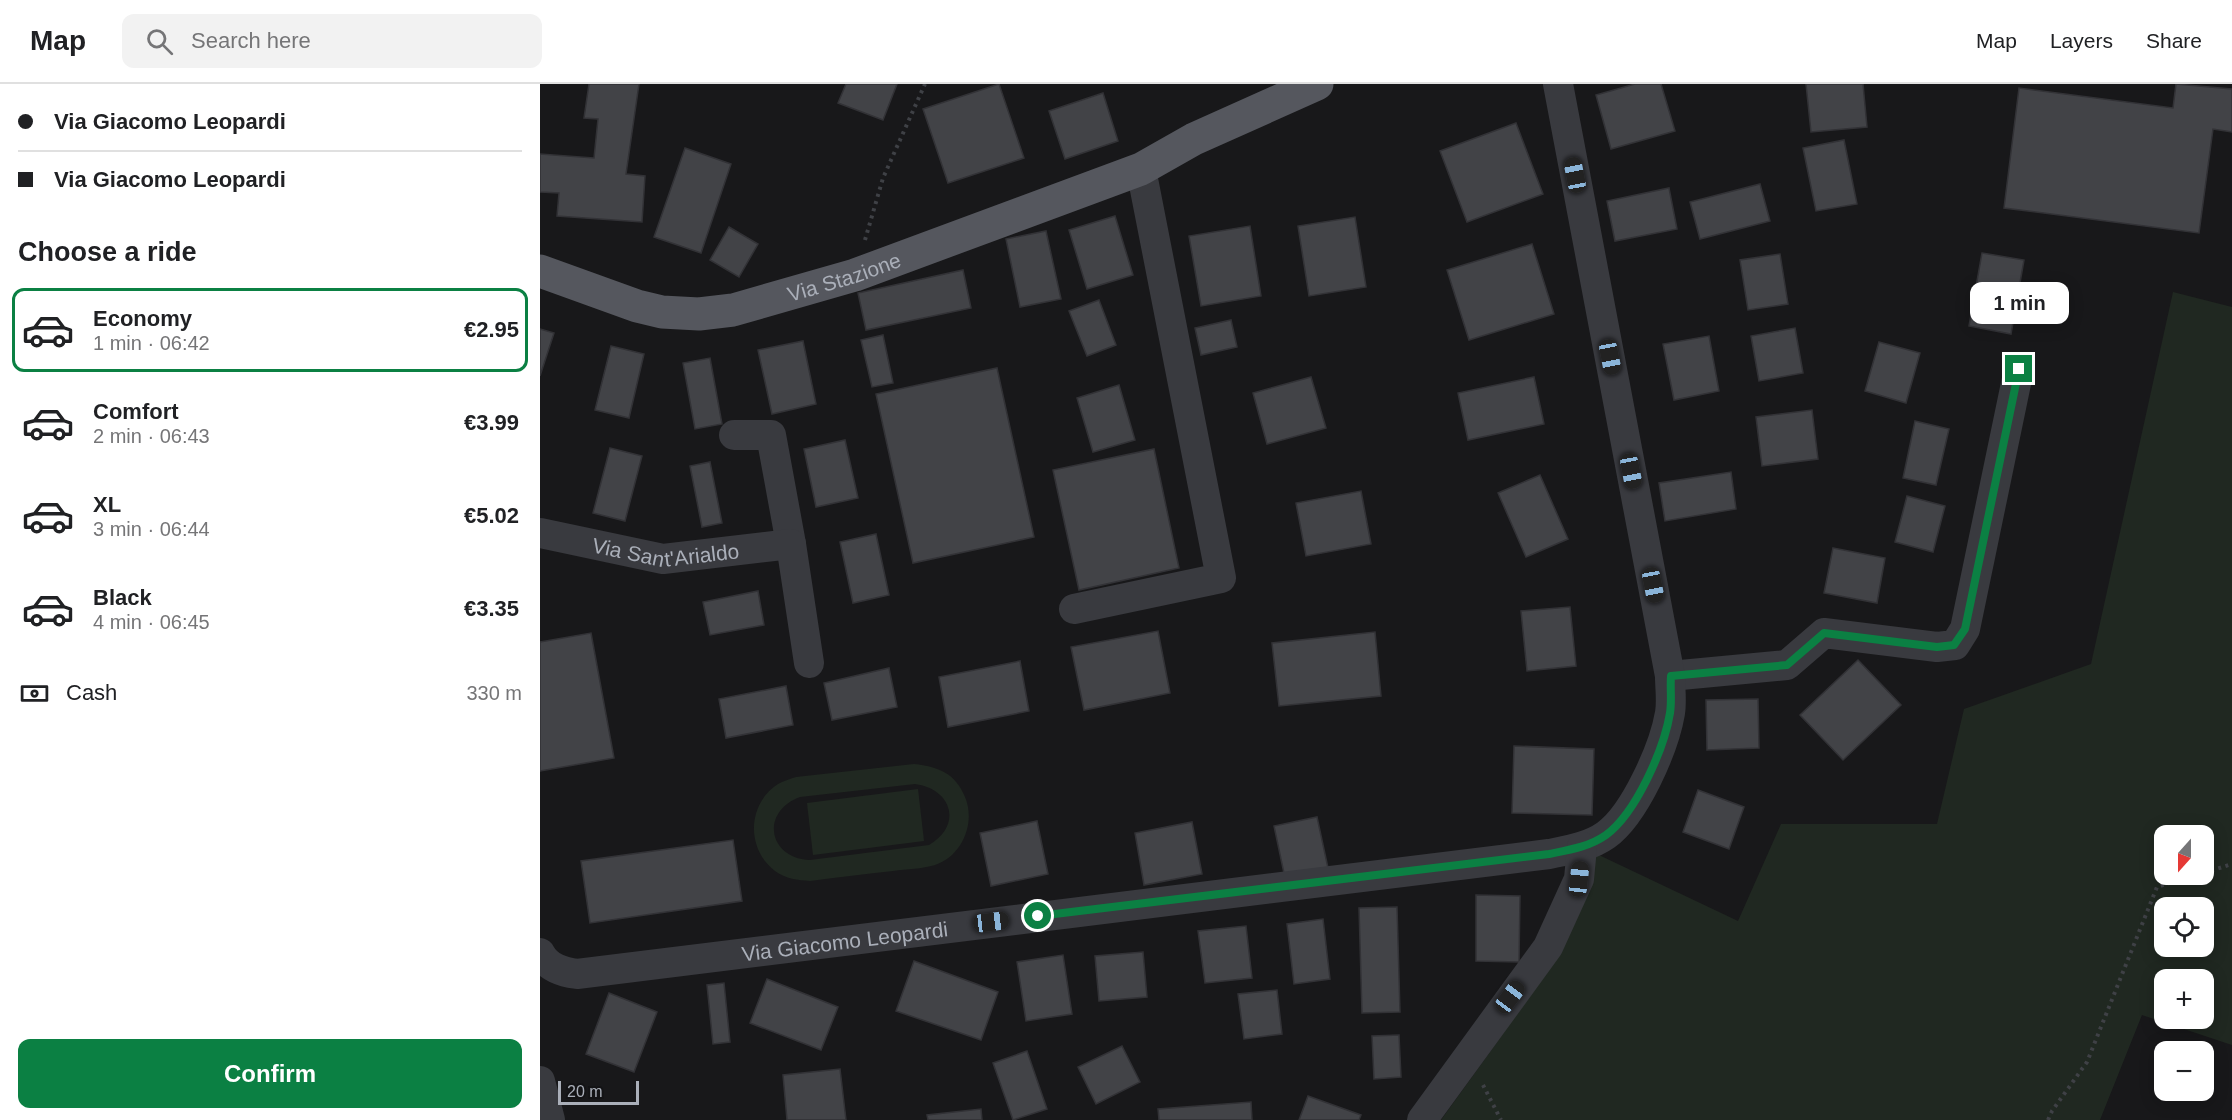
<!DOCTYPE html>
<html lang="en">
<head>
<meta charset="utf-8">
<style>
	:root { --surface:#fff; --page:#f2f2f2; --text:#202124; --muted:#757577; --line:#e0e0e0; --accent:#0b8043 }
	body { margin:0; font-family:Arial,sans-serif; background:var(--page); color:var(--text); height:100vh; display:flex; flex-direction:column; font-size:22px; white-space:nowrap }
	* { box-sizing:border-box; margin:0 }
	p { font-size:20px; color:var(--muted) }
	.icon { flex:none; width:33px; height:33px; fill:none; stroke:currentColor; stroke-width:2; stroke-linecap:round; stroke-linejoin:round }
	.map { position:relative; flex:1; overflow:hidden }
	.drawer { display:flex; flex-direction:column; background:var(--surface); width:540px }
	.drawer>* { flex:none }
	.guide { display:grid; align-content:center; height:132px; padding:0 18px; background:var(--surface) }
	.needle { width:39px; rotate:201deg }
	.tools { position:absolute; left:1614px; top:741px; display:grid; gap:12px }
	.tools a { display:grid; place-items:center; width:60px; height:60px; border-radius:12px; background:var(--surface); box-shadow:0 3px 15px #0003; font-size:30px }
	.scale { position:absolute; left:18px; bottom:15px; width:81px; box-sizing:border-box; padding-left:6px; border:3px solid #aaafb9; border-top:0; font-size:16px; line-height:21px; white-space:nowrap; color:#aaafb9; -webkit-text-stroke:4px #131315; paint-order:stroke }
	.end { position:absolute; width:27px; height:27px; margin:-14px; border:8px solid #0b8043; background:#fff; box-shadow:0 0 0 3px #fff }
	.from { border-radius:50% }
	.bubble { position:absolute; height:42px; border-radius:12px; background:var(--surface); box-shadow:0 3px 15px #0003; font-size:20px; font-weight:600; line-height:42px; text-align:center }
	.car { position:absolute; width:18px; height:36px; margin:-18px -9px; border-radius:8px; box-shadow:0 0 4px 2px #0007; background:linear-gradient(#222 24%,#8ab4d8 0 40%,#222 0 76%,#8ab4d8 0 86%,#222 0) }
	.guide b { display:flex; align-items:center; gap:21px; height:57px; font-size:22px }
	.guide b+b { border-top:2px solid var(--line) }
	.guide i { width:15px; height:15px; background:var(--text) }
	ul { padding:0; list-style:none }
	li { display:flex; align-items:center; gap:18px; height:84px; margin:0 12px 9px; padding:0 6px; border:3px solid transparent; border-radius:12px }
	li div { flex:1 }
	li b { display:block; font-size:22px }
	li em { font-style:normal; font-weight:600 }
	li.on { border-color:var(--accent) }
	li>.icon { width:54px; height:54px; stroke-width:1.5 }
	h2 { padding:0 18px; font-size:27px; line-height:72px }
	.pay { display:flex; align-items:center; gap:15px; height:66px; padding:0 18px; font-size:22px }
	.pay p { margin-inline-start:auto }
	.action { display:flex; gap:12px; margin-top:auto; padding:12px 18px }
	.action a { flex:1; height:69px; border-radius:12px; background:var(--accent); color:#fff; font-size:24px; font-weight:600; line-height:69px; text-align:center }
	header { display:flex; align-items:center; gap:36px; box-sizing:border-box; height:84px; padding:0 30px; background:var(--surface); border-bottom:2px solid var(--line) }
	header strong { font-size:28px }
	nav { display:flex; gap:33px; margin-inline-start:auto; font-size:21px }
	.search { width:420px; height:54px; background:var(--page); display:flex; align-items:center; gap:15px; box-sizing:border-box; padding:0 21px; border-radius:12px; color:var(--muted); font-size:22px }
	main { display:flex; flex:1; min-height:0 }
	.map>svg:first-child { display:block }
	.green { fill:#202821; fill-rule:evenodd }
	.building { fill:#424347; stroke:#323236; stroke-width:1.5 }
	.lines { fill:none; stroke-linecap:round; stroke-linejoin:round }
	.path { stroke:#3f4146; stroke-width:4; stroke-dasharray:3 4.5; stroke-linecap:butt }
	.minor { stroke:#393a3f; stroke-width:30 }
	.major { stroke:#55575e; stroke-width:33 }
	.route { stroke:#0b8043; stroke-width:8 }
	.labels { text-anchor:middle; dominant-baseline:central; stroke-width:4.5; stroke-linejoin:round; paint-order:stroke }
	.street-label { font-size:21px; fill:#aaafb9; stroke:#131315 }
</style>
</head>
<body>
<header>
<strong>Map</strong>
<div class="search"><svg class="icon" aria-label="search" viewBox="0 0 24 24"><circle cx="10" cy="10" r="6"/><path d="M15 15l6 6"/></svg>Search here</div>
<nav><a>Map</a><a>Layers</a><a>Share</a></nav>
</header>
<main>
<section class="drawer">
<div class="guide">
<b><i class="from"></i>Via Giacomo Leopardi</b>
<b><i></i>Via Giacomo Leopardi</b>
</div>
<h2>Choose a ride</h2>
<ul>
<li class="on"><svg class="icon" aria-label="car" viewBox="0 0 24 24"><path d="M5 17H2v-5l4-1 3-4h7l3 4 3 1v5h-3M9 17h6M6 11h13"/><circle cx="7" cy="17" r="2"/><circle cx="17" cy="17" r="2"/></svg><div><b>Economy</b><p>1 min · 06:42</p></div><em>€2.95</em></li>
<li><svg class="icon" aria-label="car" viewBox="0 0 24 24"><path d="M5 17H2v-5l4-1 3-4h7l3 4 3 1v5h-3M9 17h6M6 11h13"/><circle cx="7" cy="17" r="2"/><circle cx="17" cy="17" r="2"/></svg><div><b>Comfort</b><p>2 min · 06:43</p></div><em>€3.99</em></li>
<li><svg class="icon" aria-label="car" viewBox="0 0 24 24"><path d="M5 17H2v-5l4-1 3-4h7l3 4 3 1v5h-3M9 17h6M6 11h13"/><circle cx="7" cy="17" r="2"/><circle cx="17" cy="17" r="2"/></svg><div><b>XL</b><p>3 min · 06:44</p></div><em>€5.02</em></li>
<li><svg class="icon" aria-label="car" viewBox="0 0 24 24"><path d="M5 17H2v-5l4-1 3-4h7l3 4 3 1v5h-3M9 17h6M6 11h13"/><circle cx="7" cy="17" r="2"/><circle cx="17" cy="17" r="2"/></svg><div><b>Black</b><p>4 min · 06:45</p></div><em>€3.35</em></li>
</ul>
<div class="pay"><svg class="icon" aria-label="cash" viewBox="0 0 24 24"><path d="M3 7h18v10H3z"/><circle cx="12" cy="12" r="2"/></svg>Cash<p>330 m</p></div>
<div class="action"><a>Confirm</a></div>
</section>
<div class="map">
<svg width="1692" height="1036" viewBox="0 0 1692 1036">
	<rect width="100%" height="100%" fill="#18181a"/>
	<g class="green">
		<path d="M 1633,208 L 1692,223 L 1692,961 L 1602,931 L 1560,1036 L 901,1036 L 965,947 L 1042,763 L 1198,837 L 1241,740 L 1397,740 L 1424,625 L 1551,580 ZM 1624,752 L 1664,752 L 1664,790 L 1624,790 ZM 1624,824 L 1664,824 L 1664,862 L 1624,862 ZM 1624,896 L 1664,896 L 1664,934 L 1624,934 Z"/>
		<path d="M 374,680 C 399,683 415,689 425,713 C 436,739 422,772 395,781 C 382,785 367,785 353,787 C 326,790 298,793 270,797 C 258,796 246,795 235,787 C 206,765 207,720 238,700 C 243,697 250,695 256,693 ZM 375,700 C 412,705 423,741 389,761 L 270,776 C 228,774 220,728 260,713 Z"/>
		<path d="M 378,705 L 384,757 L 273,771 L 267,719 Z"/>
	</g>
	<g class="building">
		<path d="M 49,0 L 99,0 L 86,90 L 105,92 L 102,138 L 17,132 L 19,109 L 0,108 L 0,70 L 54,74 L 58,35 L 44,34 Z"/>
		<path d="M 306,0 L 357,0 L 343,36 L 298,19 Z"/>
		<path d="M 459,0 L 484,74 L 408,99 L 383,25 Z"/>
		<path d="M 1095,0 L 1121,0 L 1135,47 L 1071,65 L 1056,11 Z"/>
		<path d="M 1266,0 L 1323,0 L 1327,43 L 1271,48 Z"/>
		<path d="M 1636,0 L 1692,5 L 1692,48 L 1673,45 L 1659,149 L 1464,124 L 1479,4 L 1633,24 Z"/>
		<path d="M 563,9 L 578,57 L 525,75 L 509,27 Z"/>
		<path d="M 976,39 L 1003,110 L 927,138 L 900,67 Z"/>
		<path d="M 1304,56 L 1317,120 L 1276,127 L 1263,64 Z"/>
		<path d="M 145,64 L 191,80 L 161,169 L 114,153 Z"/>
		<path d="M 1220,100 L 1230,137 L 1160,155 L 1150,118 Z"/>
		<path d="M 1129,104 L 1137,145 L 1075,157 L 1067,117 Z"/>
		<path d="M 575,132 L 593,191 L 547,205 L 529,146 Z"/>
		<path d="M 815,133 L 826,203 L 769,212 L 758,142 Z"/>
		<path d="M 710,142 L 721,212 L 661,222 L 649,152 Z"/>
		<path d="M 189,143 L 218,160 L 199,193 L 170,176 Z"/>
		<path d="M 506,147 L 521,215 L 480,223 L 466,155 Z"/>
		<path d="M 992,160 L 1014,230 L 929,256 L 907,186 Z"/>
		<path d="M 1442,169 L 1484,176 L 1471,250 L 1429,242 Z"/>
		<path d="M 1240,170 L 1248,220 L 1208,226 L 1200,176 Z"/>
		<path d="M 423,186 L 431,224 L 326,246 L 318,209 Z"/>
		<path d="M 559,216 L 576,261 L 547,272 L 529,227 Z"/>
		<path d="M 691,236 L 697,263 L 661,271 L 655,244 Z"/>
		<path d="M 1255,244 L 1263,289 L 1219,297 L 1211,252 Z"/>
		<path d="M 0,245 L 14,249 L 0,292 Z"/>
		<path d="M 343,251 L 353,299 L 332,303 L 321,256 Z"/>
		<path d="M 1169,252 L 1179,307 L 1134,316 L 1123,260 Z"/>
		<path d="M 263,257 L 276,320 L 232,330 L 218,266 Z"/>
		<path d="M 1339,258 L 1380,269 L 1366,319 L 1325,307 Z"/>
		<path d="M 71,262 L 104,270 L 89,334 L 55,326 Z"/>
		<path d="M 170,274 L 182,340 L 155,345 L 143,279 Z"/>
		<path d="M 457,284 L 494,453 L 373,479 L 336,310 Z"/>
		<path d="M 771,293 L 786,344 L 727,360 L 713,309 Z"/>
		<path d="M 994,293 L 1004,340 L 928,356 L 918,309 Z"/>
		<path d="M 579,301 L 595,356 L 553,368 L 537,314 Z"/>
		<path d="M 1272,326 L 1278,375 L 1222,382 L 1216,333 Z"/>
		<path d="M 1375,337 L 1409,345 L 1396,401 L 1363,394 Z"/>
		<path d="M 305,356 L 318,414 L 276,423 L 264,365 Z"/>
		<path d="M 70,364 L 102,372 L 85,437 L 53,429 Z"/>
		<path d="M 614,365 L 639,484 L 539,506 L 513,386 Z"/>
		<path d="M 170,378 L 182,439 L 162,443 L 150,382 Z"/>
		<path d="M 1191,388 L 1196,425 L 1125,437 L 1119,399 Z"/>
		<path d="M 1000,391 L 1028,455 L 986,473 L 958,409 Z"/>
		<path d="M 821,407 L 831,460 L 766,472 L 756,419 Z"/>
		<path d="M 1367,412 L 1405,422 L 1393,468 L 1355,458 Z"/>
		<path d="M 336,450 L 349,511 L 313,519 L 300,458 Z"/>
		<path d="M 1293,464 L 1345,474 L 1337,519 L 1284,509 Z"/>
		<path d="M 218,507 L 224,541 L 170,551 L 163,518 Z"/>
		<path d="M 1030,523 L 1036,582 L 987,587 L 981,527 Z"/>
		<path d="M 618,547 L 630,609 L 544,626 L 531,563 Z"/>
		<path d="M 835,548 L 841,612 L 739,622 L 732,559 Z"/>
		<path d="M 51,549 L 74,674 L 0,687 L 0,558 Z"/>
		<path d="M 1318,576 L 1361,621 L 1303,676 L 1260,631 Z"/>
		<path d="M 480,577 L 489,627 L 408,643 L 399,593 Z"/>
		<path d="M 349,584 L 357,623 L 292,636 L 284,599 Z"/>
		<path d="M 246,602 L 253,641 L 186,654 L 179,615 Z"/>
		<path d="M 1218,615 L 1219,664 L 1167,666 L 1166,616 Z"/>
		<path d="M 974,662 L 1054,665 L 1052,731 L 972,729 Z"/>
		<path d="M 1158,706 L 1204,723 L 1189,765 L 1143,748 Z"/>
		<path d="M 777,733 L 788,784 L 745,794 L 734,742 Z"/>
		<path d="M 497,737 L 508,790 L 451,802 L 440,749 Z"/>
		<path d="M 652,738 L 662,790 L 604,801 L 595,749 Z"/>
		<path d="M 193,756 L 202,817 L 50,839 L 41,777 Z"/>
		<path d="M 936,811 L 980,812 L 979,878 L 936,877 Z"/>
		<path d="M 857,823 L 860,928 L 822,929 L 819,824 Z"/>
		<path d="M 783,835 L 790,895 L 754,900 L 747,840 Z"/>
		<path d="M 706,842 L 712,894 L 665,899 L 658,847 Z"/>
		<path d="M 603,868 L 607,913 L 559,917 L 555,872 Z"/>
		<path d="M 523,871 L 532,930 L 486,937 L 477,878 Z"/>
		<path d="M 374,877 L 458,908 L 441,956 L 356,927 Z"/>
		<path d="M 227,895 L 298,923 L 281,966 L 210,939 Z"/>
		<path d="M 184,899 L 190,958 L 173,960 L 167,901 Z"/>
		<path d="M 737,906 L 742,950 L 704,955 L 698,910 Z"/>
		<path d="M 69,909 L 117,928 L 94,988 L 46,970 Z"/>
		<path d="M 859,951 L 861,993 L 834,995 L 832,952 Z"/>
		<path d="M 582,962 L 600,998 L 556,1020 L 538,983 Z"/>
		<path d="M 487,967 L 507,1025 L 473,1036 L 453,979 Z"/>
		<path d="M 300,985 L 306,1036 L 247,1036 L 243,991 Z"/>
		<path d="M 768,1012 L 821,1031 L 819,1036 L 759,1036 Z"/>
		<path d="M 711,1018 L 712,1036 L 619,1036 L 618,1025 Z"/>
		<path d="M 441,1025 L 442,1036 L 388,1036 L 387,1031 Z"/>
	</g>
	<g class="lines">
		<g class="path">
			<path d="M 325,156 L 343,94 L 385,0"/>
			<path d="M 1664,789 L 1692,780"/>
			<path d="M 943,1001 L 961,1036"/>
			<path d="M 1508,1036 L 1512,1027 L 1547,978 L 1617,803 L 1658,790"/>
		</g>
		<g class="minor">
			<path d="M 194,351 L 231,351 L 251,460"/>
			<path id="s1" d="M 0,449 L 123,475 L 251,460 L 269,579"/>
			<path d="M 534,525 L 681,494 L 601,85"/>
			<path d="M 1130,592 L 1247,581 L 1284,549 L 1397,563 L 1415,561 L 1425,545 L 1479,285"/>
			<path id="s2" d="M 0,869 C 8,884 23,888 37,890 L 1009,770 C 1029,766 1049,763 1066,751 C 1095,730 1124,664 1130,629 C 1132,617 1130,604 1130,592 L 1018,0"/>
			<path d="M 0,997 L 10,1036"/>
			<path d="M 882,1036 L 1008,863 L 1039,795 L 1042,763"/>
		</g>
		<path class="major" id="s3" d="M 0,187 L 97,222 L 122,228 L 159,230 L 193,226 L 315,191 L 601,85 L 654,55 L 777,0"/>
	</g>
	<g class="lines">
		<path class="route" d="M 498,832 L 1009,770 C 1029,766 1049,763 1066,751 C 1096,729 1124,665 1130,629 C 1132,617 1130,604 1131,592 L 1247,581 L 1284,549 L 1397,563 L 1414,561 L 1425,545 L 1479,285"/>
	</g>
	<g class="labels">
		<g class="street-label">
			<text stroke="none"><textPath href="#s3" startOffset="316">Via Stazione</textPath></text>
			<text stroke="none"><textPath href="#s1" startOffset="128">Via Sant'Arialdo</textPath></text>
			<text stroke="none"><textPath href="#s2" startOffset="314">Via Giacomo Leopardi</textPath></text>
		</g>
	</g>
</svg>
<div class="tools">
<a><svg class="needle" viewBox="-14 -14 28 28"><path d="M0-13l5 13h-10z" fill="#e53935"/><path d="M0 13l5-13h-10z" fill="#757577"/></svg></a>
<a><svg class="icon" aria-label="locate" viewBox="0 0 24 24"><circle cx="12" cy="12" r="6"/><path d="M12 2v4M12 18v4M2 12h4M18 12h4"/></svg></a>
<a>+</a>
<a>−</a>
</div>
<div class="scale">20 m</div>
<i class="end from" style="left:498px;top:832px"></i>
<i class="end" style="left:1479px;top:285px"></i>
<div class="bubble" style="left:1430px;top:198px;width:99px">1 min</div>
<i class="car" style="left:1035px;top:91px;rotate:349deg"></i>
<i class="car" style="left:1070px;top:273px;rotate:169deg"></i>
<i class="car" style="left:1091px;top:387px;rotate:169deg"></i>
<i class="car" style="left:1113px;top:501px;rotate:169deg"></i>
<i class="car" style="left:1039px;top:795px;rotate:6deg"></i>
<i class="car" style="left:451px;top:838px;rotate:83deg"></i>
<i class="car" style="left:970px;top:913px;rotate:37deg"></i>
</div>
</main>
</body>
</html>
